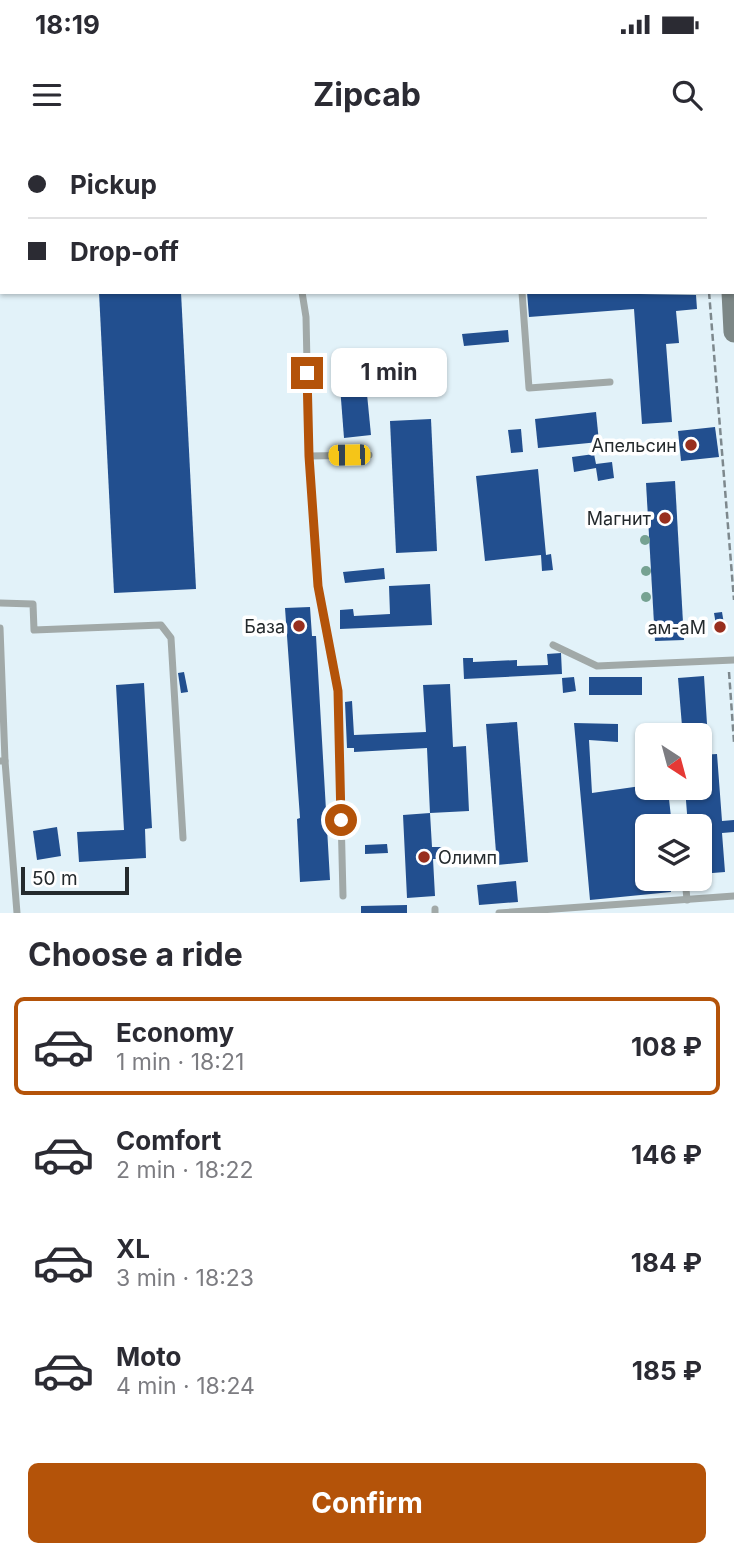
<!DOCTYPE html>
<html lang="en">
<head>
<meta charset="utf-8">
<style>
	:root { --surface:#fff; --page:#f7f7f7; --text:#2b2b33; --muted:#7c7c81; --line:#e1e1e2; --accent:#b45309 }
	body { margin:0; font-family:Inter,sans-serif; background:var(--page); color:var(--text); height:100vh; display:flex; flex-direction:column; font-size:26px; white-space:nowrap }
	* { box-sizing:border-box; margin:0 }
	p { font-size:23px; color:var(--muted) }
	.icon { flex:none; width:38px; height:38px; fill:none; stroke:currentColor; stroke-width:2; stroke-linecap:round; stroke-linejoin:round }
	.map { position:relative; height:773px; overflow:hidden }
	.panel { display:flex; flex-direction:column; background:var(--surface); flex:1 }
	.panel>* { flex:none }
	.top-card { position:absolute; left:0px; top:0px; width:735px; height:154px; box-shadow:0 2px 5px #0004; display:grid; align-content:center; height:154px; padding:0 28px; background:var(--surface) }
	.needle { width:46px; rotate:144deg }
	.tools { position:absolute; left:635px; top:583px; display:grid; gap:14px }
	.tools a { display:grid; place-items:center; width:77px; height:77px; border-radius:10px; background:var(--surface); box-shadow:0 2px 5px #0004; font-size:35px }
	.scale { position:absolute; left:21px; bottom:18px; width:108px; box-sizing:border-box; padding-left:7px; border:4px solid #242a2d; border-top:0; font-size:19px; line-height:24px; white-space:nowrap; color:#242a2d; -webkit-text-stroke:5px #fff; paint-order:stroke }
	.end { position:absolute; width:32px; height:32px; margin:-16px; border:9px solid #b45309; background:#fff; box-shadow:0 0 0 4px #fff }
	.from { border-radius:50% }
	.bubble { position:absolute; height:49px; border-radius:10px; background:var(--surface); box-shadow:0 2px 5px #0004; font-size:23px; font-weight:700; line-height:49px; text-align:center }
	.car { position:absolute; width:21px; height:42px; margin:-21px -10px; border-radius:9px; box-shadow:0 0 5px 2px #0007; background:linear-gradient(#f5c518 24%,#345 0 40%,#f5c518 0 76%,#345 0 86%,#f5c518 0) }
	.top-card b { display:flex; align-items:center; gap:24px; height:66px; font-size:26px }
	.top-card b+b { border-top:2px solid var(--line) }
	.top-card i { width:18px; height:18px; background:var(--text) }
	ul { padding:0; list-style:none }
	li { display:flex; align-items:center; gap:21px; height:98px; margin:0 14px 10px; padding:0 14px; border:4px solid transparent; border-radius:10px }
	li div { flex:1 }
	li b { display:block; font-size:26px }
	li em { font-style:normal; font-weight:700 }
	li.selected { border-color:var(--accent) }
	li>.icon { width:63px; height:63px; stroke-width:1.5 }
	h2 { padding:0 28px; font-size:32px; line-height:84px }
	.action { display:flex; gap:14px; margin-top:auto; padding:14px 28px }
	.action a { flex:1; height:80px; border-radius:10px; background:var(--accent); color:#fff; font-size:28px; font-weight:700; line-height:80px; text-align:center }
	.status { display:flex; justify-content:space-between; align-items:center; height:49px; padding:0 35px; background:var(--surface); direction:ltr }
	.status svg { height:19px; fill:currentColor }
	header { display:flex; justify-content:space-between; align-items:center; height:91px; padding:0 28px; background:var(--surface); font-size:32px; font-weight:700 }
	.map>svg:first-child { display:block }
	.building { fill:#224f8f }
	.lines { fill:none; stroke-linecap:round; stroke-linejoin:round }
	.path { stroke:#7d888d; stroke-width:2.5; stroke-dasharray:7 3.5; stroke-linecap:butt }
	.lane { stroke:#a1a9a8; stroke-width:7 }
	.street { stroke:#a1a9a8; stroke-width:14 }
	.secondary { stroke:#7c8786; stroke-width:21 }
	.tree { fill:#76a292 }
	.route { stroke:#b45309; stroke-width:9 }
	.poi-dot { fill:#982f1e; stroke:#fff; stroke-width:2.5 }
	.labels { text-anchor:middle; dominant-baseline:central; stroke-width:7; stroke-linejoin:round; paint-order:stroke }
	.poi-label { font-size:18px; fill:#242a2d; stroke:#fff; text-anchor:end }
</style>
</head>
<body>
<div class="status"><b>18:19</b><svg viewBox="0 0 49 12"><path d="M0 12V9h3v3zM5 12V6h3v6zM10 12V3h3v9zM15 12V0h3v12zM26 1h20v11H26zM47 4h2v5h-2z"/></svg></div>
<header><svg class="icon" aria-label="menu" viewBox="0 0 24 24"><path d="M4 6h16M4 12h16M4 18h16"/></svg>Zipcab<svg class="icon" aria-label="search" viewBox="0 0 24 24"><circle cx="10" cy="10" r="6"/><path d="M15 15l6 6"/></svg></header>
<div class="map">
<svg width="734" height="773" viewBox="0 0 734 773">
	<rect width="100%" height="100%" fill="#e2f2f9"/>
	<g class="building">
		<path d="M 99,152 L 181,152 L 196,449 L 114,453 Z"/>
		<path d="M 527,152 L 696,155 L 697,169 L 676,171 L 679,203 L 666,204 L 672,282 L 642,284 L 634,169 L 529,177 Z"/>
		<path d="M 508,190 L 509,202 L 464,206 L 462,194 Z"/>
		<path d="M 366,244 L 371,295 L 344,298 L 340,246 Z"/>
		<path d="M 596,272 L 599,302 L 538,308 L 535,279 Z"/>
		<path d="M 431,279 L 437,411 L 396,413 L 390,281 Z"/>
		<path d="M 715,287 L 719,317 L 681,321 L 678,291 Z"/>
		<path d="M 521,289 L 523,312 L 511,313 L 508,290 Z"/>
		<path d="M 594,314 L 596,324 L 612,322 L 614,338 L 598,341 L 596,328 L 574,332 L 572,317 Z"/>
		<path d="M 538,329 L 546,415 L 551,414 L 553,430 L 542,431 L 541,415 L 485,421 L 476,336 Z"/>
		<path d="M 675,341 L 684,500 L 655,501 L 646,343 Z"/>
		<path d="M 384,428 L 385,439 L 345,443 L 343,432 Z"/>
		<path d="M 430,444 L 432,485 L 340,489 L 340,470 L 353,469 L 354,476 L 390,474 L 389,446 Z"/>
		<path d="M 310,467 L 312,496 L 316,496 L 330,740 L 300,742 L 297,679 L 300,678 L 285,468 Z"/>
		<path d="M 722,472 L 725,490 L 717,491 L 714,473 Z"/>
		<path d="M 561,513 L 562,534 L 464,539 L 463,518 L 473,518 L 473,522 L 517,520 L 517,526 L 548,525 L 547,514 Z"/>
		<path d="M 184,532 L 188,552 L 181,553 L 178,533 Z"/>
		<path d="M 704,536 L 707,584 L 682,586 L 678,538 Z"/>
		<path d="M 574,537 L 576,551 L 563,553 L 562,538 Z"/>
		<rect x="589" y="537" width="53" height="18"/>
		<path d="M 144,543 L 152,688 L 145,689 L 146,718 L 79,722 L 77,692 L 124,690 L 116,545 Z"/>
		<path d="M 450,544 L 453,607 L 466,606 L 469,671 L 430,673 L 427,608 L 354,612 L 354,608 L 347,608 L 345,562 L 352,561 L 354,595 L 426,592 L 423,545 Z"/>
		<path d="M 517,582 L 528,722 L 497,725 L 486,584 Z"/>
		<path d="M 574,583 L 618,584 L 618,602 L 589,600 L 592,653 L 648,645 L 669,659 L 672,686 L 648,686 L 648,738 L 678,738 L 670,741 L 671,752 L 590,760 Z"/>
		<path d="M 717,614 L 722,681 L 734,680 L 734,692 L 722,693 L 725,732 L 700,734 L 700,686 L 688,686 L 685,648 L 700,648 L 700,615 Z"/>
		<path d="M 430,673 L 432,707 L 442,707 L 442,719 L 433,719 L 435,756 L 407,758 L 403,675 Z"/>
		<path d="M 57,687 L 61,716 L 37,720 L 33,691 Z"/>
		<path d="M 387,704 L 388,713 L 365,714 L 365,705 Z"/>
		<path d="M 516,741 L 518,762 L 479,765 L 477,745 Z"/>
		<path d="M 407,765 L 407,773 L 361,773 L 361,766 Z"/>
	</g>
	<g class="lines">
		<g class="path">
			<path d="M 703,0 L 703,2"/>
			<path d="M 709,152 L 734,460"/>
			<path d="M 729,532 L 734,602"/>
		</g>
		<g class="lane">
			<path d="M 13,0 L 13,2"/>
			<path d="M 64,0 L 64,2"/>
			<path d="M 485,0 L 485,2"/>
			<path d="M 639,0 L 640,2"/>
			<path d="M 133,2 L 133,0"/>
			<path d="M 277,2 L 306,0"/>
			<path d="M 302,152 L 306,177 L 309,316 L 318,446 L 338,551 L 343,756"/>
			<path d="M 522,152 L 529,248 L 610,242"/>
			<path d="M 309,316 L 369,315"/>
			<path d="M 0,463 L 33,464 L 34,490 L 161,485 L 171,498 L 183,698"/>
			<path d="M 0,488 L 5,621 L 0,621"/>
			<path d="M 553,505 L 597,526 L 734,520"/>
			<path d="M 5,621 L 17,773"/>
			<path d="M 685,738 L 687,760"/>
			<path d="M 435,769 L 435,773"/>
			<path d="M 499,773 L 734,756"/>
		</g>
		<g class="street">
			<path d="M 115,0 L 115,2"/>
			<path d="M 417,0 L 417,2"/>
			<path d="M 0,95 L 2,95"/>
			<path d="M 733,121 L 734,121"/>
		</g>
		<g class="secondary">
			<path d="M 723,0 L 723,2"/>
			<path d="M 732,152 L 734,192"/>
		</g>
	</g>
	<g class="tree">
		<circle cx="644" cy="379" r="5"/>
		<circle cx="645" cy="400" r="5"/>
		<circle cx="646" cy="431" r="5"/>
		<circle cx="646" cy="457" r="5"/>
	</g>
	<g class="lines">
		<path class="route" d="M 307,233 L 309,316 L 318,446 L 338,551 L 341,680"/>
	</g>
	<g class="poi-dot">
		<circle cx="691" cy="305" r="7"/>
		<circle cx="665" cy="378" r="7"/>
		<circle cx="299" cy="486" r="7"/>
		<circle cx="720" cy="487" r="7"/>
		<circle cx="424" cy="717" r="7"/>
	</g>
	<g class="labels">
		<g class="poi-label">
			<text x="677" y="305">Апельсин</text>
			<text x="651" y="378">Магнит</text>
			<text x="285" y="486">База</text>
			<text x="706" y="487">ам-аМ</text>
			<text x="438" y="717" text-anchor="start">Олимп</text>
		</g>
	</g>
</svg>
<div class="tools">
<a><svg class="needle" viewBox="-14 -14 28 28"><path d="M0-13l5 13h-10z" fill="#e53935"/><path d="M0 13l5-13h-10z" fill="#7c7c81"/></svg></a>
<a><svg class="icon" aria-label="layers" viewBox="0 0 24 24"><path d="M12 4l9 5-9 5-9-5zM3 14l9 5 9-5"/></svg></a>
</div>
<div class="scale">50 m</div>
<i class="end from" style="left:341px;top:680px"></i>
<i class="end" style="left:307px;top:233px"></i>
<div class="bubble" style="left:331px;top:208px;width:116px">1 min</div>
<i class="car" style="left:349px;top:315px;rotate:269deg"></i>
<div class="top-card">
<b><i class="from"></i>Pickup</b>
<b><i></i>Drop-off</b>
</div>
</div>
<section class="panel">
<h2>Choose a ride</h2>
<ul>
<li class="selected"><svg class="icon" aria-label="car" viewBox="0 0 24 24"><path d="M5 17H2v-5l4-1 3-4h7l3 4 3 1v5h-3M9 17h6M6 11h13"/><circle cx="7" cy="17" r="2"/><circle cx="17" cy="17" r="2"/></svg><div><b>Economy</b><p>1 min · 18:21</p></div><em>108 ₽</em></li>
<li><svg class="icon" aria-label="car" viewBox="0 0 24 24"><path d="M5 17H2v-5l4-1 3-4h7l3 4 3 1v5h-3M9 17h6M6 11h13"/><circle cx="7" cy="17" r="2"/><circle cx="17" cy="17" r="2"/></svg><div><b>Comfort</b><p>2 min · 18:22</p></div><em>146 ₽</em></li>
<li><svg class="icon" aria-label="car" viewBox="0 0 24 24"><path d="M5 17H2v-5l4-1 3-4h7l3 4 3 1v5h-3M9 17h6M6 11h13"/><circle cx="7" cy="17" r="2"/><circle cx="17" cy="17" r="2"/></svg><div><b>XL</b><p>3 min · 18:23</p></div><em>184 ₽</em></li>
<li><svg class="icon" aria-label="car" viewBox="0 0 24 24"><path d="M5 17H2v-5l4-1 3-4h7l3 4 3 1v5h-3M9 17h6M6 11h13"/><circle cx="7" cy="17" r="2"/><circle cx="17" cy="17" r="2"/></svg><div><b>Moto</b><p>4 min · 18:24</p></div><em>185 ₽</em></li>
</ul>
<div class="action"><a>Confirm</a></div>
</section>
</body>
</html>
